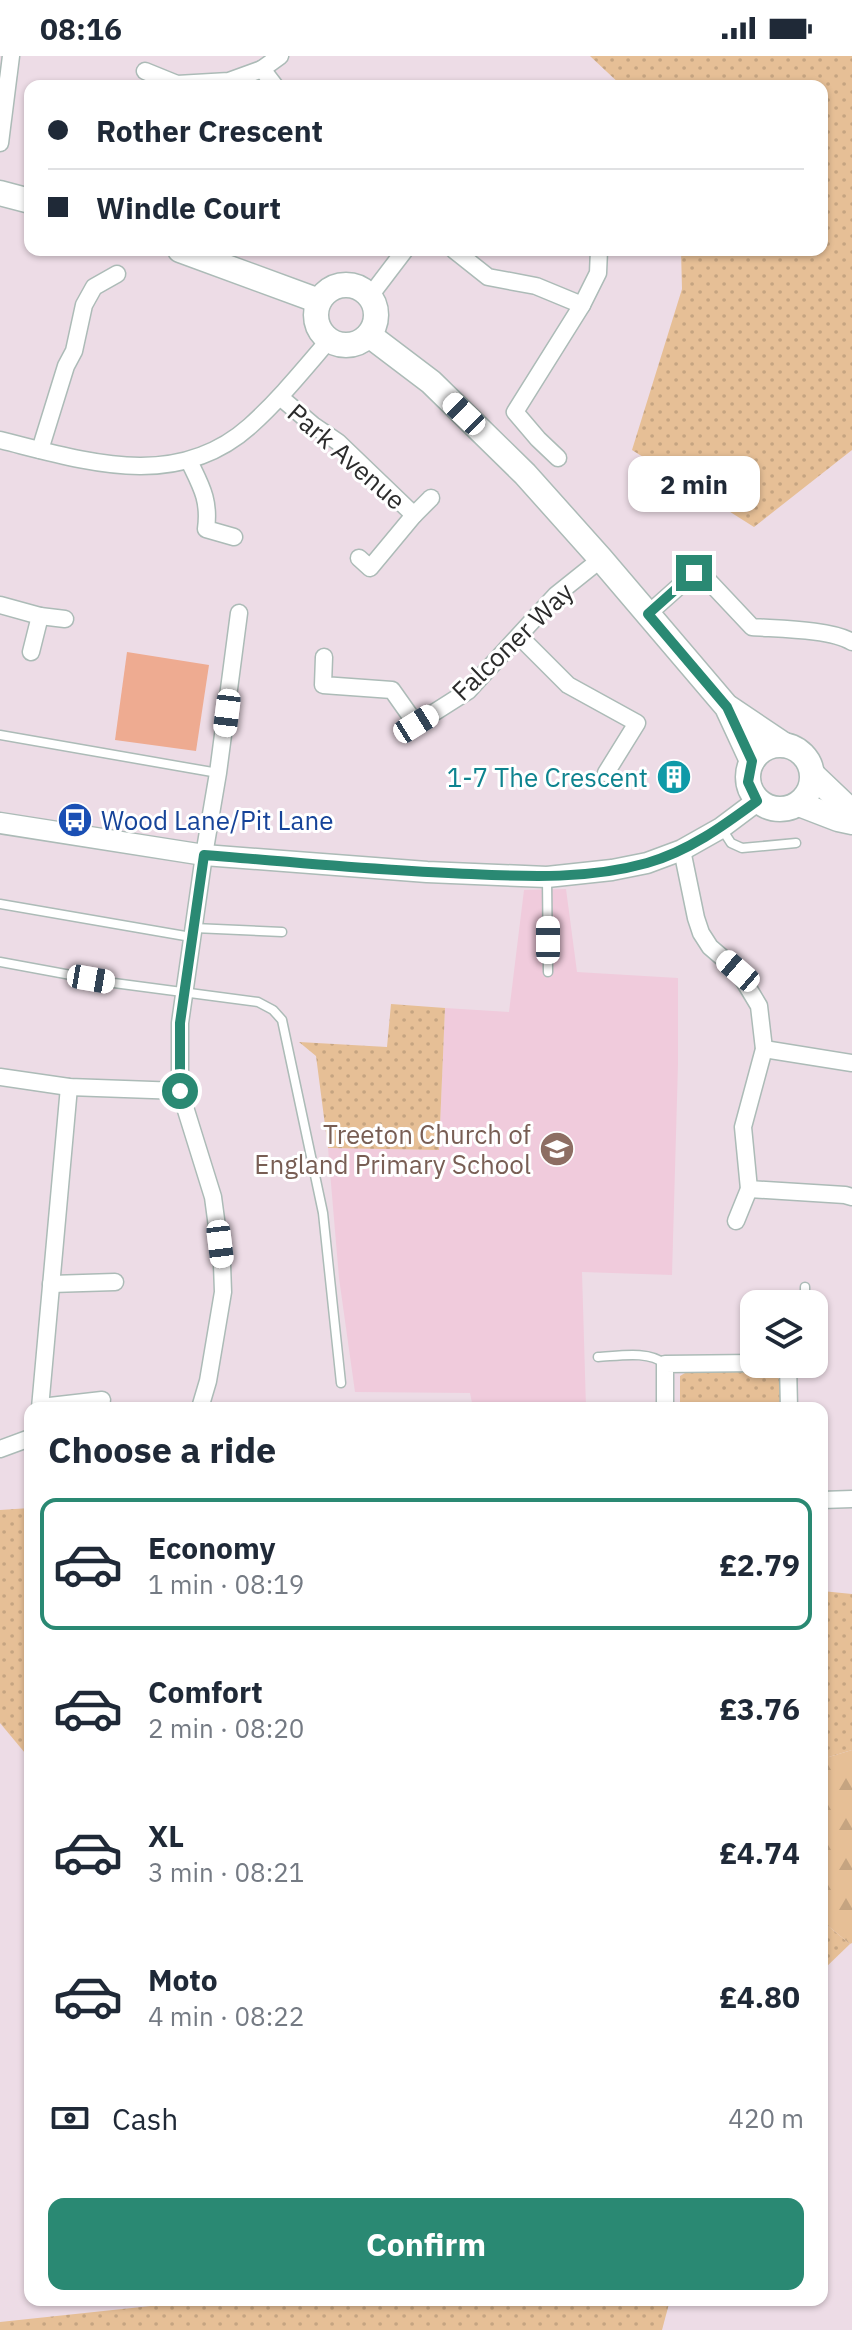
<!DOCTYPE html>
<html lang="en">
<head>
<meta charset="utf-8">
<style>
	:root { --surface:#fff; --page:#f2f2f3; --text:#1f2937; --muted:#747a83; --line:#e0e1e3; --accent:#2a8973 }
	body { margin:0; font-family:"IBM Plex Sans",sans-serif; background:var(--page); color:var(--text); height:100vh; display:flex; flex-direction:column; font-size:30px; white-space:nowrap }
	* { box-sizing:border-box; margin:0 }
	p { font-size:26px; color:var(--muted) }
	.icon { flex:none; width:44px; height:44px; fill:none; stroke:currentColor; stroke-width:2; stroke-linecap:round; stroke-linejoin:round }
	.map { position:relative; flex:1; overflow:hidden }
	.drawer { position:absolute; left:24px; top:1346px; width:804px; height:904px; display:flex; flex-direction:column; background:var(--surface); border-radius:16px; box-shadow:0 2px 6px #0004 }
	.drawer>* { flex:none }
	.top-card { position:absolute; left:24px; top:24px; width:804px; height:176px; border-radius:16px; box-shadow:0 2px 6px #0004; display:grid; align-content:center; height:176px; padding:0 24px; background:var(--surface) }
	.controls { position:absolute; left:740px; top:1234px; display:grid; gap:16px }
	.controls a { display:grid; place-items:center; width:88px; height:88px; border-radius:16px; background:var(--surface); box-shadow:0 2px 6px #0004; font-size:40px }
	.end { position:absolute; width:36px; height:36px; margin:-18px; border:10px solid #2a8973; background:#fff; box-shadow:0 0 0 4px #fff }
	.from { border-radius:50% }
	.bubble { position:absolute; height:56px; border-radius:16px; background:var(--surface); box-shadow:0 2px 6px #0004; font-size:26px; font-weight:700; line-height:56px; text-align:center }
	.car { position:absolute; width:24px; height:48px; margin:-24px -12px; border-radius:10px; box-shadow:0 0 6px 2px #0007; background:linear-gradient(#fff 24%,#345 0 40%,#fff 0 76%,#345 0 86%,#fff 0) }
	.top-card b { display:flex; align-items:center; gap:28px; height:76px; font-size:30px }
	.top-card b+b { border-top:2px solid var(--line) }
	.top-card i { width:20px; height:20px; background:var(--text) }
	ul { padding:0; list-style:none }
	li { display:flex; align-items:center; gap:24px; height:132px; margin:0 16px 12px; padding:0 8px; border:4px solid transparent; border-radius:16px }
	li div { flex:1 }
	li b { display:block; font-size:30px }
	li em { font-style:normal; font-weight:700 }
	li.active { border-color:var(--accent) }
	li>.icon { width:72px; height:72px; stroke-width:1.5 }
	h2 { padding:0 24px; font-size:36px; line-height:96px }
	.pay { display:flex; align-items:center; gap:20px; height:88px; padding:0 24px; font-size:30px }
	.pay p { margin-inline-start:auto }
	.action { display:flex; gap:16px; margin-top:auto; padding:16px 24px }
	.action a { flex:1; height:92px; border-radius:16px; background:var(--accent); color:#fff; font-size:32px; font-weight:700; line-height:92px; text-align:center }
	.status { display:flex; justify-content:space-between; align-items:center; height:56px; padding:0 40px; background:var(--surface); direction:ltr }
	.status svg { height:22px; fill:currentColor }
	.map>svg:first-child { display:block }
	.education { fill:#f0cbdc }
	.grass { fill:url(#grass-dots) }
	.forest { fill:url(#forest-firs) }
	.pitch { fill:#eeab91 }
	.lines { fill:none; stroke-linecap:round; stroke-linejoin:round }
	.service-casing { stroke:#acbbb7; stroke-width:11 }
	.minor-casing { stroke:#acbbb7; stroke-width:19 }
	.tertiary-casing { stroke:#acbbb7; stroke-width:23 }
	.secondary-casing { stroke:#acbbb7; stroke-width:27 }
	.service { stroke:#fff; stroke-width:8 }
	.minor { stroke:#fff; stroke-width:16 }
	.tertiary { stroke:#fff; stroke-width:20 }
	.secondary { stroke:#fff; stroke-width:24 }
	.route { stroke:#2a8973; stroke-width:10 }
	.labels { text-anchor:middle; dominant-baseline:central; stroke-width:6; stroke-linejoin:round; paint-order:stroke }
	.street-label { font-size:26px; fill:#2b2b2b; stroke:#fff }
	.culture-label { font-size:26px; fill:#0d838f; stroke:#fff; text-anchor:end }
	.transit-label { font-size:26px; fill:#164399; stroke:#fff; text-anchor:start }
	.education-label { font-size:26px; fill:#785e54; stroke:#fff; text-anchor:end }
</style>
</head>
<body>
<div class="status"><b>08:16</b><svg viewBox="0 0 49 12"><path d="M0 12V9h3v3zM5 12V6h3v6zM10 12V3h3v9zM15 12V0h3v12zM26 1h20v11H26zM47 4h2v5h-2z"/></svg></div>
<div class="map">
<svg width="852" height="2274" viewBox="0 0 852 2274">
	<defs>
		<pattern id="grass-dots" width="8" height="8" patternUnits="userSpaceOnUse" patternTransform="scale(2)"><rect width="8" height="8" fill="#e6bf96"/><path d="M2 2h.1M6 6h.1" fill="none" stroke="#c5a481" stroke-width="1.8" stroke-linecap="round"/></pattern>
		<pattern id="forest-firs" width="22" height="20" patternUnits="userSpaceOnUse" patternTransform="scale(2)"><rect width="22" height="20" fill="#e6bf96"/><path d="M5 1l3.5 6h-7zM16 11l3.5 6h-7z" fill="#c5a481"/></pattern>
	</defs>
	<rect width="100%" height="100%" fill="#eddce6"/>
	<path class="education" d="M 566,833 L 577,916 L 678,922 L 678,1008 L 672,1219 L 582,1216 L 586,1352 L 473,1352 L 470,1337 L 355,1336 L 339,1222 L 328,1092 L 439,1094 L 445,952 L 509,956 L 524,834 Z"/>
	<g class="grass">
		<path d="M 590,0 L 852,0 L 852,394 L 754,471 L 632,394 L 682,233 L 681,194 L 822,194 L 822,30 L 622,30 Z"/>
		<path d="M 391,948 L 445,952 L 439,1094 L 328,1092 L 316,1000 L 299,986 L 387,991 Z"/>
		<path d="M 770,1313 C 784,1320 781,1338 781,1352 L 680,1352 L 680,1320 L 690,1314 Z"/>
		<path d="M 30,1452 L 30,1703 L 0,1667 L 0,1454 Z"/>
		<path d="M 822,1535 L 852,1538 L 852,1694 L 822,1703 Z"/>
		<path d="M 822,1865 L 850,1888 L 822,1915 Z"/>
		<path d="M 207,2244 L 670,2244 L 662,2274 L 0,2274 L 0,2266 Z"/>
	</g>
	<path class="forest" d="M 852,1694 L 852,1887 L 850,1888 L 822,1865 L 822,1703 Z"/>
	<path class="pitch" d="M 127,596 L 209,609 L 196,695 L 115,684 Z"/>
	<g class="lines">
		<g class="service-casing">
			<g id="service">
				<path d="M 0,679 L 218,717"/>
				<path d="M 722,773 L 731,787 L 742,792 L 796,787"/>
				<path d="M 547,822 L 548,916"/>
				<path d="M 0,848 L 191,881"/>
				<path d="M 194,872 L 282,876"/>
				<path d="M 0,906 L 114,927 L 258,946 L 273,954 L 282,964 L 323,1157 L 341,1327"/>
				<path d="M 805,1231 L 805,1248"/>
				<path d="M 598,1301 C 618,1300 649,1294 665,1308"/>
			</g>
		</g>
		<g class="minor-casing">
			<g id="minor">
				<path d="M 262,13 L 280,0"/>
				<path d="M 145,15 L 177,28 L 229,25 L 262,13 L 275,30"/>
				<path d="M 0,87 L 11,0"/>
				<path d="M 454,194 L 488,221 L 536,230 L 582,249"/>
				<path d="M 370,240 L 405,194"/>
				<path d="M 280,341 L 313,369 L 338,386 L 414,459 L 370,512 L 359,502"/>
				<path d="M 0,384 C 85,405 176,436 250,370 C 279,344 304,313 329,284"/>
				<path d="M 40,394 L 66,310 L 74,295 L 84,249 L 94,231 L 117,218"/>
				<path d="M 558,402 L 538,383 L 515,356 L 582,249 L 598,217 L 599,194"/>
				<path d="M 189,405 C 201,430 210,444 206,473 L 234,481"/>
				<path d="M 414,459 L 431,442"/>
				<path d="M 0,549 L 40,560 L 31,596"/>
				<path d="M 648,558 L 694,517 L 704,520 L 752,571 C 778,573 831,573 852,586"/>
				<path d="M 40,560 L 65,563"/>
				<path d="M 519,580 L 568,629 L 637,667 L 606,717"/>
				<path d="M 324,601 L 323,629 L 392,634 L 416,668 L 468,635 L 556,539 L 601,503"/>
				<path d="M 682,794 L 696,862 L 701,877 L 710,891 L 738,915 L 759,950 L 764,993 L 743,1071 L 749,1133 L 845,1139 L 852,1141"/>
				<path d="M 764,993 L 852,1007"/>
				<path d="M 0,1021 L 69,1031 L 180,1035"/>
				<path d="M 736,1165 L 749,1133"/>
				<path d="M 51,1228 L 115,1226"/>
				<path d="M 788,1308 L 789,1352"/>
				<path d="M 41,1351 L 102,1344"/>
				<path d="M 40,1352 L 69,1031"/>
				<path d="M 200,1352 L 208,1325 L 223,1236 L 222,1208 L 213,1141 L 180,1035 L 180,967 L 204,799 L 218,717 L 239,557"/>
				<path d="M 665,1352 L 665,1308 L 754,1307"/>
				<path d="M 0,1393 L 30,1382"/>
				<path d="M 822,1444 L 852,1443"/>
			</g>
		</g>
		<g class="tertiary-casing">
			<path id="tertiary" d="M 0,767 L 204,799 L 427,816 L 547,821 L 612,814 L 647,807 L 682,794 L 721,772 L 757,745"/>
		</g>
		<g class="secondary-casing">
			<g id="secondary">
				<path d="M 0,137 L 30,145"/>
				<path d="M 180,194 L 319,245"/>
				<circle cx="346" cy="259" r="30"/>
				<path d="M 369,279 L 431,326 L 525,418 L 601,503 L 727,651 L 752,705"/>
				<path d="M 729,652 L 784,689"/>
				<circle cx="780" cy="721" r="32"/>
				<path d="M 813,719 L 852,756"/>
				<path d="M 799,748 L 838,763 L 852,766"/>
			</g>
		</g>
		<use href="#service" class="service"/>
		<use href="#minor" class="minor"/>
		<use href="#tertiary" class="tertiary"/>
		<use href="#secondary" class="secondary"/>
	</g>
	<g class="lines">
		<path class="route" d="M 180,1035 L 180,967 L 204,799 C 293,806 382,815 471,818 C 530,821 590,823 647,807 C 689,795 723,770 757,745 L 748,726 L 752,705 L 727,651 L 648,558 L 694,517"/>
	</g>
	<defs>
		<g id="building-disc" transform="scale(1.8)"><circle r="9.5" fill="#0f9aa8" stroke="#fff"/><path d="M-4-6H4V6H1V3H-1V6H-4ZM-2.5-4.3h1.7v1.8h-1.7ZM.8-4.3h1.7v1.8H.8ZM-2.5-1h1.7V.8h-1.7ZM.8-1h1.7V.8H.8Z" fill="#fff"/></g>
		<g id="bus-disc" transform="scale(1.8)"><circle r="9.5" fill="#1a4fb4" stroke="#fff"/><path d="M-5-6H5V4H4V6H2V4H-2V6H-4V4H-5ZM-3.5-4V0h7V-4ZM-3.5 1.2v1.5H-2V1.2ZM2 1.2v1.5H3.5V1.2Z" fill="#fff"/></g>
		<g id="school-disc" transform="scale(1.8)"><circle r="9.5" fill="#8d6e63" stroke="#fff"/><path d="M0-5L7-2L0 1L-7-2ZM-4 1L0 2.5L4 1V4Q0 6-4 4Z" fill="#fff"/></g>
	</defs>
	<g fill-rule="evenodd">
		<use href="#building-disc" x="674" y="721"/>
		<use href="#bus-disc" x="75" y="764"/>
		<use href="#school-disc" x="557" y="1093"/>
	</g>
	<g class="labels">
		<g class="street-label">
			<text transform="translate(347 400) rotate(41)">Park Avenue</text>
			<text transform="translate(512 585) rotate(-44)">Falconer Way</text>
		</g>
		<g class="culture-label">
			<text x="648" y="721">1-7 The Crescent</text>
		</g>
		<g class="transit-label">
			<text x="101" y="764">Wood Lane/Pit Lane</text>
		</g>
		<g class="education-label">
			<text x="531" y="1078">Treeton Church of<tspan x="531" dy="30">England Primary School</tspan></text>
		</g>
	</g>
</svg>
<div class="controls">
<a><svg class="icon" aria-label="layers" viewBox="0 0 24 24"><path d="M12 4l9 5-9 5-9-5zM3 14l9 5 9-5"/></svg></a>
</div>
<i class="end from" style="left:180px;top:1035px"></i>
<i class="end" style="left:694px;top:517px"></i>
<div class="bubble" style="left:628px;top:400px;width:132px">2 min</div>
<i class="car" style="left:464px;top:358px;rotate:314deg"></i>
<i class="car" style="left:227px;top:657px;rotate:187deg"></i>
<i class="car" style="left:416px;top:668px;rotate:58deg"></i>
<i class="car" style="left:548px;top:884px;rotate:0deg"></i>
<i class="car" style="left:738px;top:915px;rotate:311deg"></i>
<i class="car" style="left:91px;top:923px;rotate:100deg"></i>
<i class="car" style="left:220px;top:1188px;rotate:173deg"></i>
<div class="top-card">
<b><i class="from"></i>Rother Crescent</b>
<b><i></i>Windle Court</b>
</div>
<section class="drawer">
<h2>Choose a ride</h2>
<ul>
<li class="active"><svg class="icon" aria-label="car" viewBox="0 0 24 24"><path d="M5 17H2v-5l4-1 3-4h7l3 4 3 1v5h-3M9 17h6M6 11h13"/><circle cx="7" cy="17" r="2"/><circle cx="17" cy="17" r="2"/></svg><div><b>Economy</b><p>1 min · 08:19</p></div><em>£2.79</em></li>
<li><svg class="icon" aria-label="car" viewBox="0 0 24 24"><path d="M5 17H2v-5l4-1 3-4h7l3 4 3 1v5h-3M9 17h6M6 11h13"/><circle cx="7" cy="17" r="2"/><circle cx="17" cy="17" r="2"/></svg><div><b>Comfort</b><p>2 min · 08:20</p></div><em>£3.76</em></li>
<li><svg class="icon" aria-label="car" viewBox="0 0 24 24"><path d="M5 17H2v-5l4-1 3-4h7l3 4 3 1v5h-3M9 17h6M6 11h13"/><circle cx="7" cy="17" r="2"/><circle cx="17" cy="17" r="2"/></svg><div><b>XL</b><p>3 min · 08:21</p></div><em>£4.74</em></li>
<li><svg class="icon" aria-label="car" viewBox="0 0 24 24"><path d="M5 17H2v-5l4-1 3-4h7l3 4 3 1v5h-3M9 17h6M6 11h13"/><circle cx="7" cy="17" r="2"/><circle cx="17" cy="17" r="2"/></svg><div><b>Moto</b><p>4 min · 08:22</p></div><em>£4.80</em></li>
</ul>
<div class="pay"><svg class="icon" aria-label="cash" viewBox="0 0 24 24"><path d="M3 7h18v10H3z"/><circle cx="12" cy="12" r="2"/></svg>Cash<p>420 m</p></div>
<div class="action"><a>Confirm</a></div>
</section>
</div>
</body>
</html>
